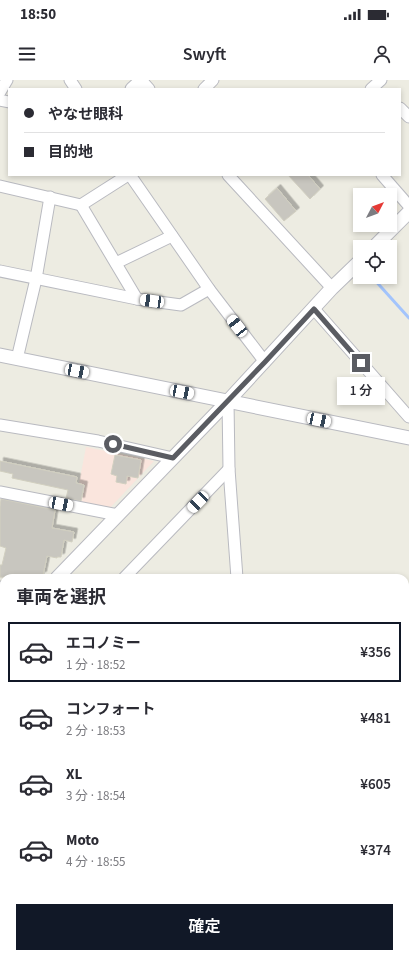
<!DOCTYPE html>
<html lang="ja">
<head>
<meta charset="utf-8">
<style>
	:root { --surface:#fff; --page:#f2f2f3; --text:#2b2b33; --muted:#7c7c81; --line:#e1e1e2; --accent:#111827 }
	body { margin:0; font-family:"Source Sans 3","Noto Sans JP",sans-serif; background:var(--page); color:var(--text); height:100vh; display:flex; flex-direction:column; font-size:15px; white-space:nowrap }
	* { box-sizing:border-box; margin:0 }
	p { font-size:13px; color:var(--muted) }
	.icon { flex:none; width:22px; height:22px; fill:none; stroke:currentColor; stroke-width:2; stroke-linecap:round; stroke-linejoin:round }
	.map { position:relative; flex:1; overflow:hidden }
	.side { position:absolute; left:0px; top:494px; width:409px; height:384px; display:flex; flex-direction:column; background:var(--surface); border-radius:12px 12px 0 0; box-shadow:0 2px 6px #0003 }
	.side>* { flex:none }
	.hud { position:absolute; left:8px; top:8px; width:393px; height:88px; border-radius:0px; box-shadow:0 2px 6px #0003; display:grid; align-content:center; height:88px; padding:0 16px; background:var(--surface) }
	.needle { width:26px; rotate:49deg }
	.fabs { position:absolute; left:353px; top:108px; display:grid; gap:8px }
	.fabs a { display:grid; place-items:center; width:44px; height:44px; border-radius:0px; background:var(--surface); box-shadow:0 2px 6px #0003; font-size:20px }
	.end { position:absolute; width:18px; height:18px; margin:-9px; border:5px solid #5a5c62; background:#fff; box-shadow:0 0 0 2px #fff }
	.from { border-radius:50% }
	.bubble { position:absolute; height:28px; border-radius:0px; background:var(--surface); box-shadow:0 2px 6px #0003; font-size:13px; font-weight:600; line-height:28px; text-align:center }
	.car { position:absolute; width:12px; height:24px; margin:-12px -6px; border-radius:5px; box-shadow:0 0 3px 1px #0007; background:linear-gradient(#fff 24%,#345 0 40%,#fff 0 76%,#345 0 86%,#fff 0) }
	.hud b { display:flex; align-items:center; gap:14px; height:38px; font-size:15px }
	.hud b+b { border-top:1px solid var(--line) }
	.hud i { width:10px; height:10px; background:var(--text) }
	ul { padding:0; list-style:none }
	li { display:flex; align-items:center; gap:12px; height:60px; margin:0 8px 6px; padding:0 8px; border:2px solid transparent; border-radius:0px }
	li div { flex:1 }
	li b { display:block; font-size:15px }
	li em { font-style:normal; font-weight:600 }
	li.on { border-color:var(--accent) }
	li>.icon { width:36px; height:36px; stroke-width:1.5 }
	h2 { padding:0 16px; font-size:18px; line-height:48px }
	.cta { display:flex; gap:8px; margin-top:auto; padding:8px 16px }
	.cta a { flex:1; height:46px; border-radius:0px; background:var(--accent); color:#fff; font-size:16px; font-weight:600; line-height:46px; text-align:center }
	.status { display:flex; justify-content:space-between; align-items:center; height:28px; padding:0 20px; background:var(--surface); direction:ltr }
	.status svg { height:11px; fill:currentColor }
	header { display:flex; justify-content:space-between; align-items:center; height:52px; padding:0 16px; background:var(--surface); font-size:18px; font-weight:600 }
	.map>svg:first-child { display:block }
	.medical { fill:#fae5dd }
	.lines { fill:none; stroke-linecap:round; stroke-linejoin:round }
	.stream { stroke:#a3c4fc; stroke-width:3 }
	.building { fill:#c8c6bf; stroke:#d1cfc0; filter:url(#shadow) }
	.minor-casing { stroke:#b9bac0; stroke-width:13 }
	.tertiary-casing { stroke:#b9bac0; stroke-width:15 }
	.minor { stroke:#fff; stroke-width:11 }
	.tertiary { stroke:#fff; stroke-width:13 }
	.route { stroke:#5a5c62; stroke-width:5 }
</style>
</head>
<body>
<div class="status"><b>18:50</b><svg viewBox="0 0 49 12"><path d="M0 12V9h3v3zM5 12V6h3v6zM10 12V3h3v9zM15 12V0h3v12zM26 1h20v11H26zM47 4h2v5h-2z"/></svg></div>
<header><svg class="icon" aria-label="menu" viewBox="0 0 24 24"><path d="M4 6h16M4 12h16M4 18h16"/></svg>Swyft<svg class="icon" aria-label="person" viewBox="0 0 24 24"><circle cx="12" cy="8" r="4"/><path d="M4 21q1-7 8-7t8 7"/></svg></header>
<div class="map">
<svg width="409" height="878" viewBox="0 0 409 878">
	<defs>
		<filter id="shadow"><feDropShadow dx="3.5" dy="-3.5" stdDeviation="0" flood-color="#0004"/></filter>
	</defs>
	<rect width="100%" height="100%" fill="#edece2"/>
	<path class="medical" d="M 86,367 L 154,381 L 108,430 L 81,424 L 85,405 L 79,403 Z"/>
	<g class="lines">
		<path class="stream" d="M 372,197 L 409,238"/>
	</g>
	<g class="building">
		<path d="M 288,95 L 308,95 L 320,109 L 310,119 Z"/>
		<path d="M 277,108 L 296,131 L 284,141 L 265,119 Z"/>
		<path d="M 115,375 L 141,380 L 138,398 L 127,396 L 126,404 L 116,402 L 117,396 L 111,394 Z"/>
		<path d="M 0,381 L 77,397 L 76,403 L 84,405 L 81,421 L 66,418 L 68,410 L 12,398 L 13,394 L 0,391 Z"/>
		<path d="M 1,419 L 55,430 L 52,448 L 74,452 L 72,462 L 64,460 L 61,477 L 57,477 L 57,478 L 47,476 L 43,495 L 41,495 L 40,498 L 29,498 L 20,496 L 19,498 L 14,496 L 14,498 L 0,497 L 0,485 L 2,485 L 6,468 L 0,466 L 0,427 Z"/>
	</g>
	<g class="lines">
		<g class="minor-casing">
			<g id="minor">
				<path d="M 70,0 L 76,9"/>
				<path d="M 141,0 L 149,9"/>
				<path d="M 204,9 L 213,0"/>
				<path d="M 371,9 L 381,0"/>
				<path d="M 0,12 L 7,0"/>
				<path d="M 0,20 L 9,22"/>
				<path d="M 400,28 L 409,37"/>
				<path d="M 130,95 L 209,209 L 265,282"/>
				<path d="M 228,95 L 332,208"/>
				<path d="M 382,95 L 409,126"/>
				<path d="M 0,106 L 81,125 L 128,95"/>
				<path d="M 81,125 L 137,219"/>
				<path d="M 116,183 L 172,156"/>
				<path d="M 0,191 L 137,219 L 181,225 L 209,209"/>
				<path d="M 314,229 L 409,337"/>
				<path d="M 17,279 L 36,199 L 50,117"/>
				<path d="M 228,321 L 229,389 L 237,498"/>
				<path d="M 0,345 L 98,361 L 173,378"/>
				<path d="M 0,412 L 118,435"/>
				<path d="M 124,498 L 229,389"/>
				<path d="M 0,507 L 4,508"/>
				<path d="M 0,625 L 4,621"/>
				<path d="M 264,874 L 264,878"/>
			</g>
		</g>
		<g class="tertiary-casing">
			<g id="tertiary">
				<path d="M 132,9 L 142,0"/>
				<path d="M 374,167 L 409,132"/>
				<path d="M 0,275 L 409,358"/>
				<path d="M 57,498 L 228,321 L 332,208 L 360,181"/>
				<path d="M 0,557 L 4,553"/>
				<path d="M 405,862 L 409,861"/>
				<path d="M 167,878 L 244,874"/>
				<path d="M 351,878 L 401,874"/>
			</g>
		</g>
		<use href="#minor" class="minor"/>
		<use href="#tertiary" class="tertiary"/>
	</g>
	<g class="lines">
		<path class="route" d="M 113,364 L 173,378 L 265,282 L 314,229 L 361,283"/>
	</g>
</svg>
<div class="fabs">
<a><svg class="needle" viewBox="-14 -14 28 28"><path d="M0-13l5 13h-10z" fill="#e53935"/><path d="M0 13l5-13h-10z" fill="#7c7c81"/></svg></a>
<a><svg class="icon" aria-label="locate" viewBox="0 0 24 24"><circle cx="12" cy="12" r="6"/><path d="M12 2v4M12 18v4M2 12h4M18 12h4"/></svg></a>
</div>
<i class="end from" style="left:113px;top:364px"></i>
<i class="end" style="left:361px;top:283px"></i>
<div class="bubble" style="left:337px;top:297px;width:48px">1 分</div>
<i class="car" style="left:152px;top:221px;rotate:278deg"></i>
<i class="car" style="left:237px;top:246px;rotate:322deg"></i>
<i class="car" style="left:77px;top:291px;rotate:101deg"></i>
<i class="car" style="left:182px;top:312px;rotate:101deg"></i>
<i class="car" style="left:319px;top:340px;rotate:102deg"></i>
<i class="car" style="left:198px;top:422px;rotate:224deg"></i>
<i class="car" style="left:61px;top:424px;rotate:101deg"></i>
<div class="hud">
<b><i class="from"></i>やなせ眼科</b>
<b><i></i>目的地</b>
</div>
<section class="side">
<h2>車両を選択</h2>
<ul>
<li class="on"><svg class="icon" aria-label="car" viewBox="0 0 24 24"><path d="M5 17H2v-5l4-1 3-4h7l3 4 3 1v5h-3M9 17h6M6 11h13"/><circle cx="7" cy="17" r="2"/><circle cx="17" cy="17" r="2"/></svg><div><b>エコノミー</b><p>1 分 · 18:52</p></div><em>¥356</em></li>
<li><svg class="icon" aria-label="car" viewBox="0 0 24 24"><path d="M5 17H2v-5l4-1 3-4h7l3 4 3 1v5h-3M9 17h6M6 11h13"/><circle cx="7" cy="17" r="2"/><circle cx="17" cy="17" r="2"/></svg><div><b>コンフォート</b><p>2 分 · 18:53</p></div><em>¥481</em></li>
<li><svg class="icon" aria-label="car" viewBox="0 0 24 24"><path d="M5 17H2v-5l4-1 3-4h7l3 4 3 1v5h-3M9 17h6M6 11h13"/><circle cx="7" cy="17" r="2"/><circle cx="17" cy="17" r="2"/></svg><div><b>XL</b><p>3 分 · 18:54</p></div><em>¥605</em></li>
<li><svg class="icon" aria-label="car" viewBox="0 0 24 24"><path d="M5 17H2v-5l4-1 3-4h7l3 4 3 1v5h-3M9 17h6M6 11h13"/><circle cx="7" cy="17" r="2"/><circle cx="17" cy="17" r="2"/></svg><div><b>Moto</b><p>4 分 · 18:55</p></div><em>¥374</em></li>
</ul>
<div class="cta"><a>確定</a></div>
</section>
</div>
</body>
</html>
